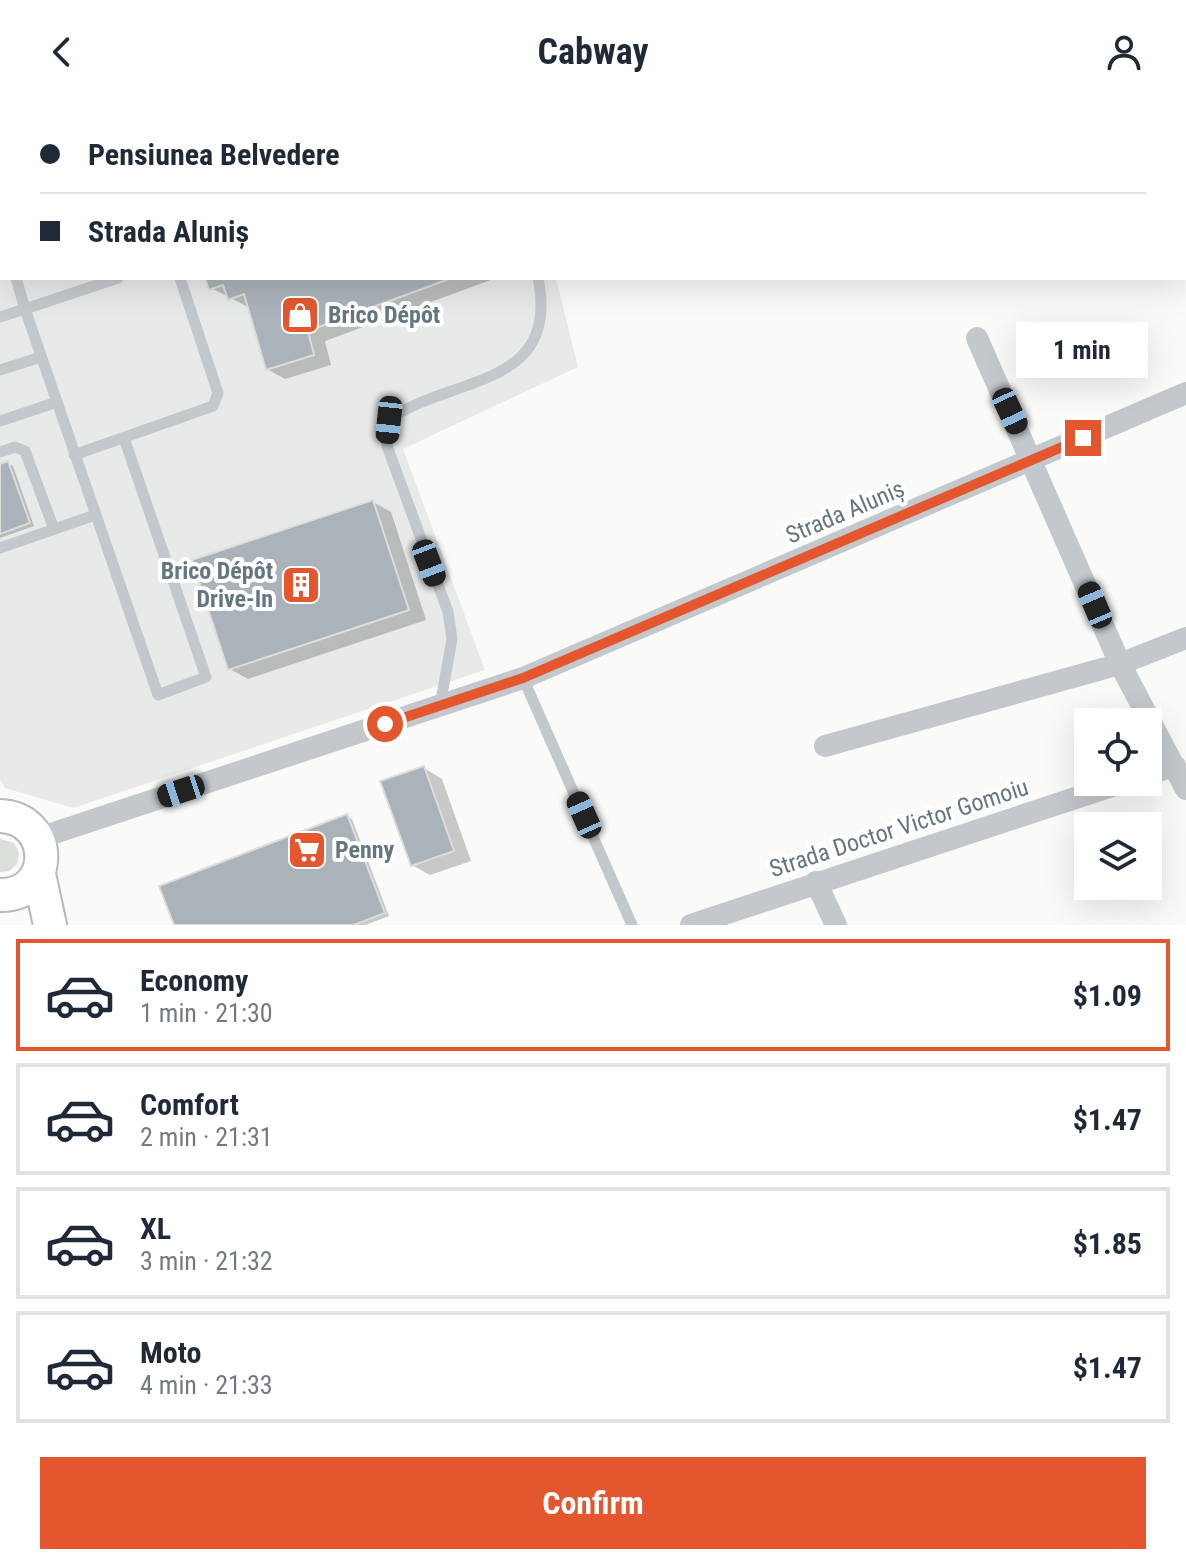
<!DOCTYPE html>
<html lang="en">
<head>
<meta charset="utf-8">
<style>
	:root { --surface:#fff; --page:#f2f2f3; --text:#1f2937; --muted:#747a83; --line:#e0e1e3; --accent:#e4572e }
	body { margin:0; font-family:"Roboto Condensed",sans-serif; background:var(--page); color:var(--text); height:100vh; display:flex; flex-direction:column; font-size:30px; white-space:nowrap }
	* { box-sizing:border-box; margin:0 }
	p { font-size:26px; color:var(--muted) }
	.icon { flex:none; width:44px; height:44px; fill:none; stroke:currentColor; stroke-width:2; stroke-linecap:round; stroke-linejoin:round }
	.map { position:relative; height:821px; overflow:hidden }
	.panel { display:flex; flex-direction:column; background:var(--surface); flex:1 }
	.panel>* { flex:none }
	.top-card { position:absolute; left:0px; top:0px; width:1186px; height:176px; box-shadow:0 8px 32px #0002; display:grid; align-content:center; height:176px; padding:0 40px; background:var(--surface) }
	.tools { position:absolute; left:1074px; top:604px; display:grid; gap:16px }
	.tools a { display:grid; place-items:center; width:88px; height:88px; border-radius:0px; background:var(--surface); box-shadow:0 8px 32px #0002; font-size:40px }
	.end { position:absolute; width:36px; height:36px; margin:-18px; border:10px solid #e4572e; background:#fff; box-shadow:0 0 0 4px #fff }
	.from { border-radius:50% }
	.bubble { position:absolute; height:56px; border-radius:0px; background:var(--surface); box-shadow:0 8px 32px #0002; font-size:26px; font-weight:700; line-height:56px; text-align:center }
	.car { position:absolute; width:24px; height:48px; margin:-24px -12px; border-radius:10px; box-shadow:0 0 6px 2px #0007; background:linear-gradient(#222 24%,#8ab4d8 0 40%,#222 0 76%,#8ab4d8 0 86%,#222 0) }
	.top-card b { display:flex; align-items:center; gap:28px; height:76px; font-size:30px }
	.top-card b+b { border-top:2px solid var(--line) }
	.top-card i { width:20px; height:20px; background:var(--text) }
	ul { padding:14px 0 0; list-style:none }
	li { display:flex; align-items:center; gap:24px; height:112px; margin:0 16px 12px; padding:0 24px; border:4px solid var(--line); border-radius:0px }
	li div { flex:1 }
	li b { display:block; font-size:30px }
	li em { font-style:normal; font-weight:700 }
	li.on { border-color:var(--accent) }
	li>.icon { width:72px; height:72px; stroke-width:1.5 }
	.cta { display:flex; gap:16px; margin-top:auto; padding:16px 40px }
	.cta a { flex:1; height:92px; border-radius:0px; background:var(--accent); color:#fff; font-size:32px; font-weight:700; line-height:92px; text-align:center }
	header { display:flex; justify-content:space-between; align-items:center; height:104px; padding:0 40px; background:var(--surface); font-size:36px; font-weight:700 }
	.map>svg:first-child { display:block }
	.built { fill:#e8e9e9 }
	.green { fill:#dadfd7 }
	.shadow { fill:#0003 }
	.building { fill:#aab3b9; stroke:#dcdcda; stroke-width:2 }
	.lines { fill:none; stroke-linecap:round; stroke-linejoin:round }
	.secondary-casing { stroke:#b3babf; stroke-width:36 }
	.service { stroke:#c3c8cc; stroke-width:11 }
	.minor { stroke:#c3c8cc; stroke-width:22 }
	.secondary { stroke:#fff; stroke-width:32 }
	.route { stroke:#e4572e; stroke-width:10 }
	.labels { text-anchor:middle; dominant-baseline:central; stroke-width:8; stroke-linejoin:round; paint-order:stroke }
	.poi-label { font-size:24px; font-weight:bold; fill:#657683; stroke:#fff; text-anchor:start }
	.street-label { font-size:24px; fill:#657683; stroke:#fff }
</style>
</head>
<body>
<header><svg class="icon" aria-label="back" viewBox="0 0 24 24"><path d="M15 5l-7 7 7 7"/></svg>Cabway<svg class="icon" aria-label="person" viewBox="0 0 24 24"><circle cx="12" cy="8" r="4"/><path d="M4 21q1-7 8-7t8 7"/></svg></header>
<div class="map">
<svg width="1186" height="821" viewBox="0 0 1186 821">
	<rect width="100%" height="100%" fill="#fafaf8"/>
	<path class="built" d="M 0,0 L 512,0 L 2,2 L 2,174 L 556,174 L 578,263 L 403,345 L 485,566 L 73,704 L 5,684 L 0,675 Z"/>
	<path class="green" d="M 0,735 L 14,739 L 19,749 L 17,760 L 9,767 L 0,768 Z"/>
	<g class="shadow">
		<path d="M 207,0 L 339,0 L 333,2 Z"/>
		<path d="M 370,0 L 386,0 L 389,2 L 364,2 Z"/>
		<path d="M 207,174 L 496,174 L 325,237 L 331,261 L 285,275 L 267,265 L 250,204 L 211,184 Z"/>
		<path d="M 7,359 L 13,362 L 34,422 L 0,434 L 0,362 Z"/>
		<path d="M 373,398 L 391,408 L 426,516 L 248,575 L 230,565 Z"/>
		<path d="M 424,664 L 442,675 L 471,757 L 430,771 L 412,761 Z"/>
		<path d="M 346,712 L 352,715 L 389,812 L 365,821 L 176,821 Z"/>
	</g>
	<g class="building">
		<path d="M 205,0 L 277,0 L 271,2 Z"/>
		<path d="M 205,174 L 452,174 L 308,227 L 314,251 L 266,266 L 244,190 L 228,196 L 223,181 L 209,186 Z"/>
		<path d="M 8,357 L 30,419 L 0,430 L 0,360 Z"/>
		<path d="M 373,396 L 409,506 L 228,566 L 192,456 Z"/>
		<path d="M 424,662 L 454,747 L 411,762 L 380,677 Z"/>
		<path d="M 347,710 L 385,809 L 354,821 L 174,821 L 159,782 Z"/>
	</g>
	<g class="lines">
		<g class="secondary-casing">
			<g id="secondary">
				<path d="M 0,712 C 55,714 55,792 0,791"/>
				<path d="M 39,770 L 50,821"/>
			</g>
		</g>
		<g class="service">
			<path d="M 499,0 L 500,2"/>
			<path d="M 0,119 L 2,126"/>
			<path d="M 118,174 L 25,205 L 158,591 L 206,573 L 124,334"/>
			<path d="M 0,213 L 25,205 L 16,174"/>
			<path d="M 0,266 L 41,253"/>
			<path d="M 0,317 L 57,298"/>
			<path d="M 0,348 L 15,343 L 25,347 L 54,425"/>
			<path d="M 74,351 L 213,302 L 218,289 L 180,174"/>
			<path d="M 0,444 L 95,411"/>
			<path d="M 523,574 L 632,821"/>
			<path d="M 440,602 L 452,535 L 448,508 L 387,342 L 389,316 C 450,271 561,286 538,174"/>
		</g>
		<g class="minor">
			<path d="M 1133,0 L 1134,2"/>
			<path d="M 1184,140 L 1186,145"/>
			<path d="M 977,234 L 1120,560 L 1186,685"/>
			<path d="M 825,642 L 1120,560 L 1186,534"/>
			<path d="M 1148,670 L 1175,662"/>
			<path d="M 39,734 L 523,574 L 1186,289"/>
			<path d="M 816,778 L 836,821"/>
			<path d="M 691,821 L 1124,678"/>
		</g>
		<use href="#secondary" class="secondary"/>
	</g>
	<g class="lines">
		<path class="route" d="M 385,620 L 523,574 L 1083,334"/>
	</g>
	<defs>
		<g id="shop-square" transform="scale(2)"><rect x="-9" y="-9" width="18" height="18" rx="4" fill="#e4572e" stroke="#fff"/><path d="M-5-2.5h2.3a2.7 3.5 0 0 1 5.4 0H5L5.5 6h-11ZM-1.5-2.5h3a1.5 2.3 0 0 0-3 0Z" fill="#fff"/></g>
		<g id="building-square" transform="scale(2)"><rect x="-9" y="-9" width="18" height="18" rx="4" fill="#e4572e" stroke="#fff"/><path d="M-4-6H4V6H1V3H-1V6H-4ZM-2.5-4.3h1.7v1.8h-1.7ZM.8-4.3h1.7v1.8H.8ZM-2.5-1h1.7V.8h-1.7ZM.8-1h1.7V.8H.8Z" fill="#fff"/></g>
		<g id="supermarket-square" transform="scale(2)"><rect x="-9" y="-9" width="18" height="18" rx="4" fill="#e4572e" stroke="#fff"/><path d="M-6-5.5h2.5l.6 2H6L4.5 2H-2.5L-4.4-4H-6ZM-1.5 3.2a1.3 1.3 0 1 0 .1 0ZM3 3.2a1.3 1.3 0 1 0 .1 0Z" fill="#fff"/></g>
	</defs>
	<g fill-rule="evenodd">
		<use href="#shop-square" x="300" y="211"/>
		<use href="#building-square" x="301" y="481"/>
		<use href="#supermarket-square" x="307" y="746"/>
	</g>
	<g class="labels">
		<g class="poi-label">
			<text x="328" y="211">Brico Dépôt</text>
			<text x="273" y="467" text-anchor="end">Brico Dépôt<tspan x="273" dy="28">Drive-In</tspan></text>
			<text x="335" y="746">Penny</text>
		</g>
		<g class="street-label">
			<text transform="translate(845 408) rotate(-23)">Strada Aluniș</text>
			<text transform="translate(899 724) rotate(-18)">Strada Doctor Victor Gomoiu</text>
		</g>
	</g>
</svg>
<div class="tools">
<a><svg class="icon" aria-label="locate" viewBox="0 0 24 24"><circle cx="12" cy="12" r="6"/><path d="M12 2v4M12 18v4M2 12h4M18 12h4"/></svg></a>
<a><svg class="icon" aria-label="layers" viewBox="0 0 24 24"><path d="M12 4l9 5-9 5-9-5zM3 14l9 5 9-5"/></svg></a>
</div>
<i class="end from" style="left:385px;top:620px"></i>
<i class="end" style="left:1083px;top:334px"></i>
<div class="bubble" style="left:1016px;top:218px;width:132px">1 min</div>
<i class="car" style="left:1010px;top:307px;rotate:155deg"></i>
<i class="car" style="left:389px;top:316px;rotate:186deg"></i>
<i class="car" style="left:429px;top:459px;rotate:159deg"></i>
<i class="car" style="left:1095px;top:501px;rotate:337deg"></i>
<i class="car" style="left:181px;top:687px;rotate:252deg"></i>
<i class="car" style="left:584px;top:711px;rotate:336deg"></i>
<div class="top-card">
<b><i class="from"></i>Pensiunea Belvedere</b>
<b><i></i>Strada Aluniș</b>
</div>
</div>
<section class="panel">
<ul>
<li class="on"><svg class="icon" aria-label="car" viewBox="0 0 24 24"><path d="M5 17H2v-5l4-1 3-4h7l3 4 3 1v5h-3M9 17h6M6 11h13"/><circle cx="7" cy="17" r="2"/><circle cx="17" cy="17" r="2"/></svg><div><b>Economy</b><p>1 min · 21:30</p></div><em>$1.09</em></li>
<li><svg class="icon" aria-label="car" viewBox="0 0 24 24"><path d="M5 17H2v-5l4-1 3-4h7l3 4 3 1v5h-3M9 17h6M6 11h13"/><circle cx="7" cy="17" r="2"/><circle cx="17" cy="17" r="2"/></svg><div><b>Comfort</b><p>2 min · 21:31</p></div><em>$1.47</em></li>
<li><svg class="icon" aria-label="car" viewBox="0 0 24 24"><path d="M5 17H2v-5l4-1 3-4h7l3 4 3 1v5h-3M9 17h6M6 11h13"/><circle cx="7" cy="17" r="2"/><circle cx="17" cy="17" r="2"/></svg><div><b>XL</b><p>3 min · 21:32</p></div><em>$1.85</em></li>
<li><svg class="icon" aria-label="car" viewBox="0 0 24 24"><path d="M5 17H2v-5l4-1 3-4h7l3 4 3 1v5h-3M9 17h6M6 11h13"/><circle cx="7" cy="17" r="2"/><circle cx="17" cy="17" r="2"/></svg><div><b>Moto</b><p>4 min · 21:33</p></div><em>$1.47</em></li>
</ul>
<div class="cta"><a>Confirm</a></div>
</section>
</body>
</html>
